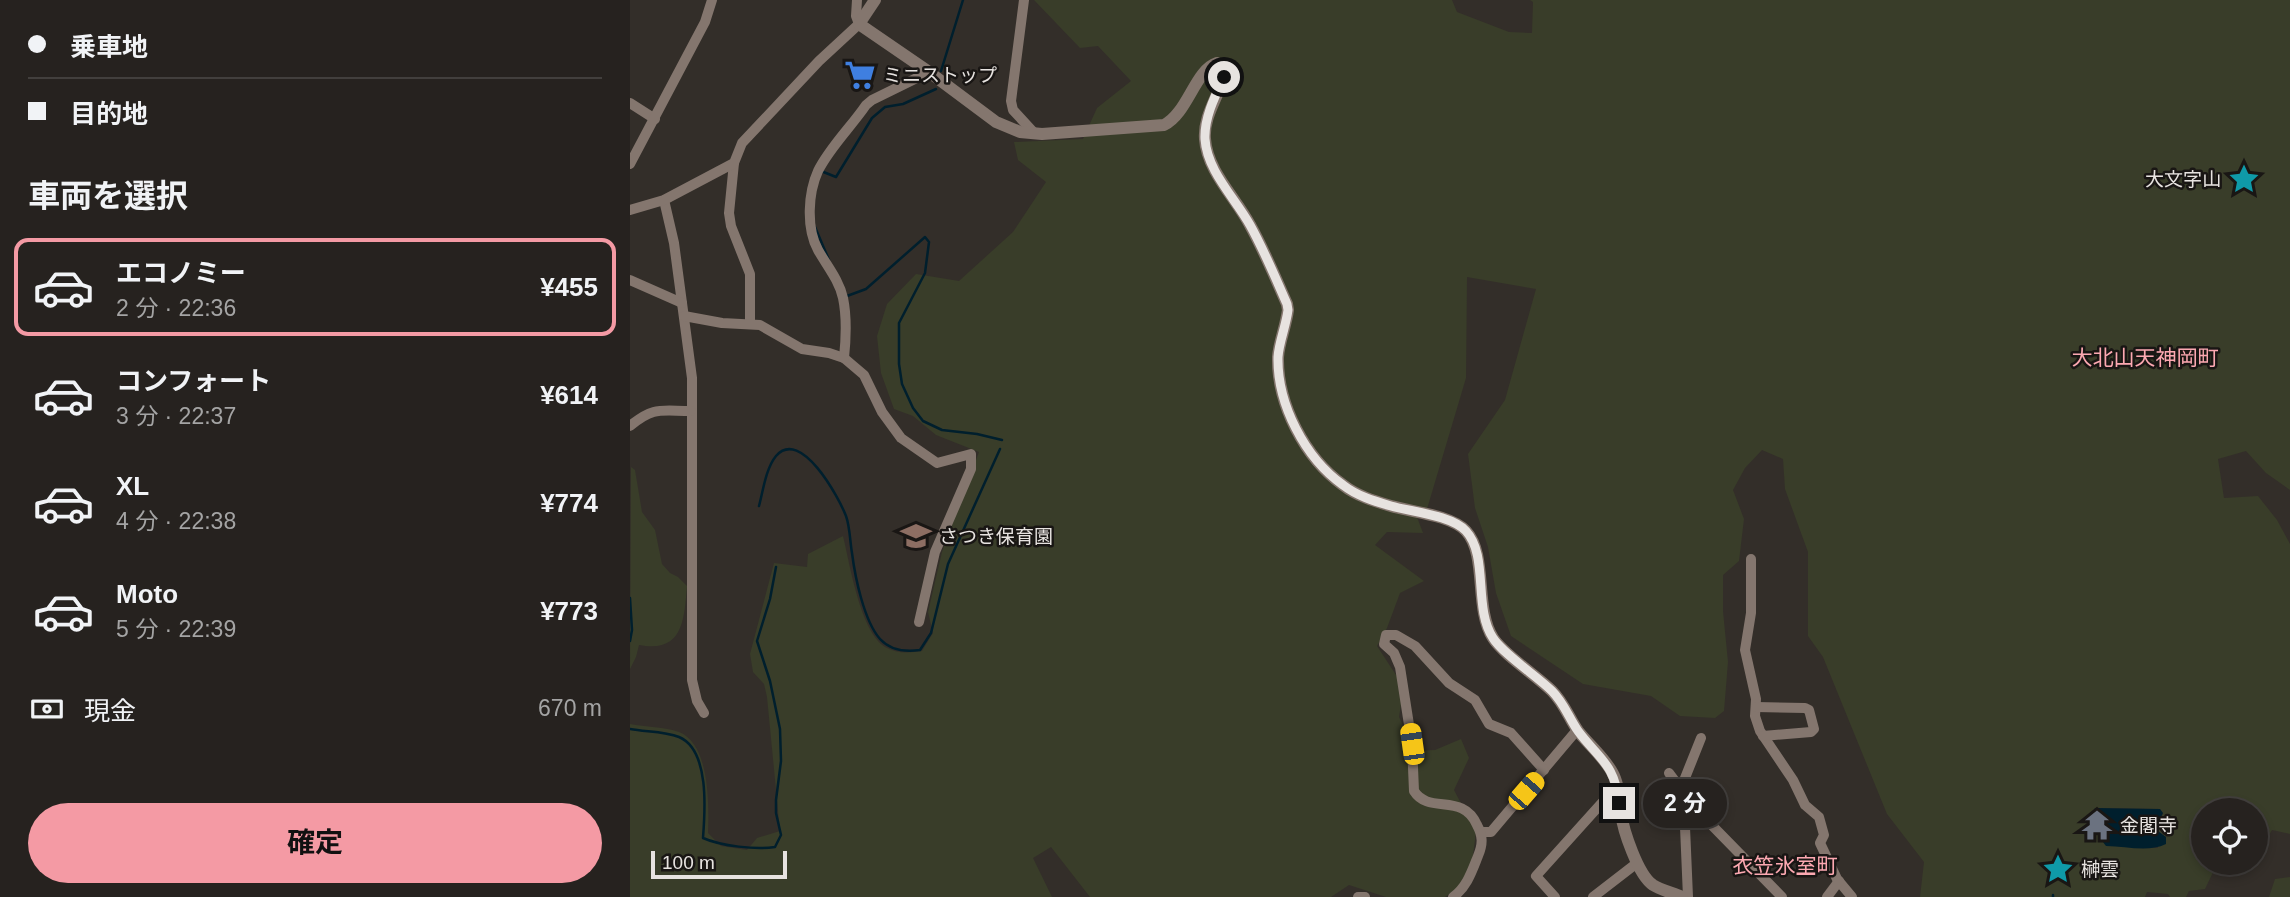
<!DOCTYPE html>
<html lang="ja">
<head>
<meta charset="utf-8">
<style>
	:root { --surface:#26221f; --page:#2e2a28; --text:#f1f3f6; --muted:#a4a4a4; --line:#423f3d; --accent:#f49aa4 }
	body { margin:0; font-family:Helvetica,"Noto Sans JP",sans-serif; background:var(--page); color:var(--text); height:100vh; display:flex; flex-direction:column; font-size:26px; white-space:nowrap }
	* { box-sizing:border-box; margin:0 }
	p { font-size:23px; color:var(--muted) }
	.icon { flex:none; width:38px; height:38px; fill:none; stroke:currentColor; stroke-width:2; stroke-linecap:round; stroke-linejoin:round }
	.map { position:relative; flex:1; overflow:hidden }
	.side { display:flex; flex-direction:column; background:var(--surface); width:630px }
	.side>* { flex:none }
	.banner { display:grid; align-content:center; height:154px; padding:0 28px; background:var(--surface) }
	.tools { position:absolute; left:1561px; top:798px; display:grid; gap:14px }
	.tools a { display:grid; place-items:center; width:77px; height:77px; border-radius:50%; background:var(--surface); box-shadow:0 4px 10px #0003,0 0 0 2px var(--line); font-size:35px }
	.scale { position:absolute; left:21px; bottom:18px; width:136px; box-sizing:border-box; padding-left:7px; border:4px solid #e7e3e0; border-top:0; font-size:19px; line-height:24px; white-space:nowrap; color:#e7e3e0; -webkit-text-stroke:5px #191614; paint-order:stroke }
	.end { position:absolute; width:32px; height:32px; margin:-16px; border:9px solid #e7e3e0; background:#111; box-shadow:0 0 0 4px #111 }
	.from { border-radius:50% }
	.bubble { position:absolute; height:49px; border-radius:24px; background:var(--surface); box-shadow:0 4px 10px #0003,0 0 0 2px var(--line); font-size:23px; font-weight:700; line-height:49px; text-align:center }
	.car { position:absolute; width:21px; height:42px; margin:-21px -10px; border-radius:9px; box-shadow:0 0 5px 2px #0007; background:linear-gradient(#f5c518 24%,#345 0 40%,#f5c518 0 76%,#345 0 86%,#f5c518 0) }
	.banner b { display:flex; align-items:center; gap:24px; height:66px; font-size:26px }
	.banner b+b { border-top:2px solid var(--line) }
	.banner i { width:18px; height:18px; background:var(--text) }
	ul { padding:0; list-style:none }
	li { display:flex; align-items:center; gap:21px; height:98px; margin:0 14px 10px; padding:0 14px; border:4px solid transparent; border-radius:14px }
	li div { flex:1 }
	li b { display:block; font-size:26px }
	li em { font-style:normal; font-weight:700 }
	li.current { border-color:var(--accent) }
	li>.icon { width:63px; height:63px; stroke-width:1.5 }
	h2 { padding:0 28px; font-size:32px; line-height:84px }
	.pay { display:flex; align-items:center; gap:18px; height:77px; padding:0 28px; font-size:26px }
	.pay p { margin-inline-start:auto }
	.cta { display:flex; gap:14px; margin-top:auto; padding:14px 28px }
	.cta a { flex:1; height:80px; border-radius:42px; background:var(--accent); color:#111; font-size:28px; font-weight:700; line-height:80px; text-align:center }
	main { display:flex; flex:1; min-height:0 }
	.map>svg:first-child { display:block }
	.green { fill:#393d29; fill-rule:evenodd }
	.water { fill:#001f2d }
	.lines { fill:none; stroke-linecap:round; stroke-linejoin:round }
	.stream { stroke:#001f2d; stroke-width:2.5 }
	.minor { stroke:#84766e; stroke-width:10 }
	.tertiary { stroke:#84766e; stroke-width:12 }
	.route { stroke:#e7e3e0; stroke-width:9 }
	.labels { text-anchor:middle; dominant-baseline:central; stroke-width:5; stroke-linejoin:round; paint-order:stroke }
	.poi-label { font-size:19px; fill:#e7e3e0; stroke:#191614; text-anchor:start }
	.neighbourhood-label { font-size:21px; fill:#fca8b1; stroke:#191614 }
</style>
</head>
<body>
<main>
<section class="side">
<div class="banner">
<b><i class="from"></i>乗車地</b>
<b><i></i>目的地</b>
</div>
<h2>車両を選択</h2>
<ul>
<li class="current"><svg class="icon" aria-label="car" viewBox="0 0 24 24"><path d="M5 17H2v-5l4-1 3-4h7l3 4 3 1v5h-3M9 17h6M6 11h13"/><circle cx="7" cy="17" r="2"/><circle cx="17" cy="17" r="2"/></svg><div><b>エコノミー</b><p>2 分 · 22:36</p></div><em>¥455</em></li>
<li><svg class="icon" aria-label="car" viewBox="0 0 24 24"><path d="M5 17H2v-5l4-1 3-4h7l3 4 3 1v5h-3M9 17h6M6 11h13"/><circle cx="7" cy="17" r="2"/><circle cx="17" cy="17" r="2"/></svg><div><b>コンフォート</b><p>3 分 · 22:37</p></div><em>¥614</em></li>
<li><svg class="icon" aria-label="car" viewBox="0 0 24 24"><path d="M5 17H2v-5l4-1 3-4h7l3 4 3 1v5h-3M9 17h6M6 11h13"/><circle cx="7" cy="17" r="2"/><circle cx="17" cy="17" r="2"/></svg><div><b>XL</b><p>4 分 · 22:38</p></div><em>¥774</em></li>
<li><svg class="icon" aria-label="car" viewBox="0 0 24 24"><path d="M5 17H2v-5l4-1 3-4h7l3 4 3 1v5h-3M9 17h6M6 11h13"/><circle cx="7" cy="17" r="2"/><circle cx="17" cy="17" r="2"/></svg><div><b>Moto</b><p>5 分 · 22:39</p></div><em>¥773</em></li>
</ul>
<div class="pay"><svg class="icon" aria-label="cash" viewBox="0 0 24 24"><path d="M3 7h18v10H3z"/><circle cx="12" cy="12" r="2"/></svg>現金<p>670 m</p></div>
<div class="cta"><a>確定</a></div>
</section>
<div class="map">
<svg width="1660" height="897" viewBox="0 0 1660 897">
	<rect width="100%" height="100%" fill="#332e29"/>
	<g class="green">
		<path d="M 404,0 L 822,0 L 827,12 L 879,32 L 902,33 L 903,2 L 900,0 L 1660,0 L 1660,490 L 1636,473 L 1616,451 L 1588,459 L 1594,498 L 1628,496 L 1647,520 L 1660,544 L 1660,834 L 1642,830 L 1635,842 L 1626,842 L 1626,810 L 1573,810 L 1573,863 L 1611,863 L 1610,866 L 1587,864 L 1575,889 L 1559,891 L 1556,897 L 1540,897 L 1538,894 L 1517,892 L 1515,897 L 1290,897 L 1294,862 L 1257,814 L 1193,657 L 1178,636 L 1178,552 L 1155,489 L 1153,459 L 1132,450 L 1115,468 L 1103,490 L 1114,519 L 1109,561 L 1093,575 L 1093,611 L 1098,662 L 1094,711 L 1085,718 L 1050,716 L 1021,696 L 953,684 L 881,636 L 866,593 L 858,547 L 845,508 L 838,454 L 875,400 L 906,289 L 837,277 L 836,378 L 797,509 L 787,517 L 793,533 L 757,532 L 745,545 L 794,581 L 770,593 L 757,628 L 747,646 L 768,678 L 772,698 L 769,717 L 778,735 L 780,751 L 805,750 L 831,739 L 839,758 L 824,790 L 846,832 L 842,863 L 832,885 L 815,897 L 756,897 L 719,885 L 701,897 L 460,897 L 421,847 L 403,858 L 422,897 L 0,897 L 0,724 C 15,727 35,727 49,732 C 80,744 79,805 78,833 L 91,846 L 117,850 L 127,838 L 150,831 L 137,697 L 134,684 L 123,672 L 120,654 L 144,563 L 177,567 L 178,554 L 213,536 C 220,564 230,631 255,647 C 267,654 279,653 292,651 L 303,633 L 298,612 L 312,552 L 349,452 L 306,435 L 283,416 L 264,409 L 251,373 L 247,336 L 257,304 L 286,274 L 329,281 L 383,232 L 416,182 L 388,160 L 384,142 L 453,139 L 467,108 L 501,81 L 468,46 L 450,48 ZM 1465,808 L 1530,809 L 1533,814 L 1527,825 L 1528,848 L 1496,846 Z"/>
		<path d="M 1,467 L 5,470 L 12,512 L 25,530 L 32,564 L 40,573 L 48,577 L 57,586 C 54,621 53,653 9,645 L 6,657 L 0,669 Z"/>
		<path d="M 1660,877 L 1660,897 L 1639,897 L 1645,879 Z"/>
	</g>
	<path class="water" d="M 1465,808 L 1530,809 L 1533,813 L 1527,825 L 1528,831 L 1536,837 L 1536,844 C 1518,853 1496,846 1476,846 C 1467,834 1459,823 1465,808 Z"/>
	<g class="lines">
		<g class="stream">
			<path d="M 311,71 L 333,0"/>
			<path d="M 191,173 L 191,171 L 206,177 L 242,118 L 255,107 L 273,104 L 306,89"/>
			<path d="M 185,227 L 199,260"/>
			<path d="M 217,296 L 236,289 L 295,237 L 299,242 L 295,273 L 269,323 L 269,364 L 272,384 L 283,408 L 293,421 L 312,430 L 347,434 L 372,440"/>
			<path d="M 129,506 C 133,491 136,468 146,456 C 171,427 209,498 216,516 C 220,527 220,542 222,553 C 225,577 234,621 250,639 C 260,650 276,652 290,650 L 301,633 L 318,564 L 370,449"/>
			<path d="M 0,598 L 2,630 L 0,641"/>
			<path d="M 0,729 C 15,732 34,731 49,737 C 80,750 75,812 73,838 C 91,846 126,850 145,847 L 151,835 L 146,813 L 146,800 L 151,761 L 150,729 L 140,681 L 127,641 L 140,599 L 146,567"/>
			<path d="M 1423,897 L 1423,895"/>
		</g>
		<g class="minor">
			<path d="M 394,0 L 381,101 L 383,110 L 405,134"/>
			<path d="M 0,103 L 25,119"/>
			<path d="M 104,163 L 99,213 L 101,226 L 120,274 L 120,323"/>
			<path d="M 0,164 L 75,22 L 82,0"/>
			<path d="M 34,200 L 44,243 L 62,378 L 62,680 L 67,701 L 74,713"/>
			<path d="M 0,210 L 34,200 L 104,163 L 112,143 L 189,61 L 229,24 L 226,16 L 227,0"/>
			<path d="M 0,280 L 52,303"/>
			<path d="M 54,316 L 92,323 L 130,325 L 172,349 L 199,353 L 214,358 L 234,375 L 252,412 L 271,438 L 307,463 L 341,454 L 341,469 L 305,552 L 289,622"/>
			<path d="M 214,358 C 216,339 217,317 213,298 C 209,280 197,266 188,250 C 176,228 178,193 188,171 C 200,147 221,127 236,105 L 242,100 L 299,72"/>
			<path d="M 0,426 C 24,406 31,411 61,411"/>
			<path d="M 1121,559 L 1121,613 L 1115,650 L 1126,699 L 1125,716 L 1130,731 L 1163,780 L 1175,805 L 1189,817 L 1194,835 L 1190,843 L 1207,879 L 1222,897"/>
			<path d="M 1126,707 L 1175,708 L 1179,710 L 1184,729 L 1181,732 L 1133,736"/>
			<path d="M 1039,773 L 1065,808 L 1152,897"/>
			<path d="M 1051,788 L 1071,738"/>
			<path d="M 851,832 L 861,832 L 947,730"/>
			<path d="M 728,897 L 735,897"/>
			<path d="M 823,897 C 837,887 842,871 848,856 C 853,844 853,836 847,825 C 833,792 799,815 784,791 L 782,744 L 770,667 L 764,653 L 754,644 L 756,635 L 766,635 L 785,646 L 819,683 L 845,700 L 859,724 L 881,733 L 914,770"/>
			<path d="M 925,897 L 906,876 L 987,786"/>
			<path d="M 963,897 L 1007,863"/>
			<path d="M 1058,897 L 1055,827 L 1065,808"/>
			<path d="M 1197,897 L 1209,881"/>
		</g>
		<path class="tertiary" d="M 245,0 L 229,24 L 299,72 L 366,122 L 390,132 L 412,134 L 534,125 C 558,113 565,70 587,63 L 591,65 L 595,72 C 590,95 573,115 575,139 C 577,171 606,198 620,225 C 634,250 645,277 657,304 L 658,310 C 656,326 649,342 648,357 C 647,404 675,458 713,485 C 727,496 744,501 761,506 C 782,512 821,515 836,531 C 858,555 844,609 863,638 C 873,654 907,676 922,691 C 934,703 939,718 948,731 C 959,745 973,756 982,772 C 989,784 989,799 991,813 C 993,830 1008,875 1023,885 C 1031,890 1043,893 1052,897"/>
	</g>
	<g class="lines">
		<path class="route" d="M 594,77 C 585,96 574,118 575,139 C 577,171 605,198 620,225 C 634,250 645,277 657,304 L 658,310 C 656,326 649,342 648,357 C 647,404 675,458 713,485 C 727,496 744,501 761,506 C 782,512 821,515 836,531 C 859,556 843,608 863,638 C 873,654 907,676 922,691 C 934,703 939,718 948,731 C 969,759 985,764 989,803"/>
	</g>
	<defs>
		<g id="supermarket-bare" transform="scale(2.415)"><path d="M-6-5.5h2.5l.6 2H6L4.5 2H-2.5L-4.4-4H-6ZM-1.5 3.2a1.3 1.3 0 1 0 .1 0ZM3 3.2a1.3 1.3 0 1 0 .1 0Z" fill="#3f7fe0" stroke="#191614" stroke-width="2.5" paint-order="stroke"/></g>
		<g id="sight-bare" transform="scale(2.415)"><path d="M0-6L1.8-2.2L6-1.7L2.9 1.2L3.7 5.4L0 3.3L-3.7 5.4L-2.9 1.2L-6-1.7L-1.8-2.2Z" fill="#0f9aa8" stroke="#191614" stroke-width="2.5" paint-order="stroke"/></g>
		<g id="school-bare" transform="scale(2.415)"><path d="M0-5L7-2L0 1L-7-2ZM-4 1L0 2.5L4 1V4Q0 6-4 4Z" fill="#8d6e63" stroke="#191614" stroke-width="2.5" paint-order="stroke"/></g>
		<g id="temple-bare" transform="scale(2.415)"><path d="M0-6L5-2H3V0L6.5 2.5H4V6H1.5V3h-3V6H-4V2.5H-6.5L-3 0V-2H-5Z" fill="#6b7280" stroke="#191614" stroke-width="2.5" paint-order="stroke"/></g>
	</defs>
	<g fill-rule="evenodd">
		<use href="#supermarket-bare" x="230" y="75"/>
		<use href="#sight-bare" x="1614" y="179"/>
		<use href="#school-bare" x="286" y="536"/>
		<use href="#temple-bare" x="1467" y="825"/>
		<use href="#sight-bare" x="1428" y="869"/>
	</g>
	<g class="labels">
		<g class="poi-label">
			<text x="253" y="75">ミニストップ</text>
			<text x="1591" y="179" text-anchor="end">大文字山</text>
			<text x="309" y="536">さつき保育園</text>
			<text x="1490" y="825">金閣寺</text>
			<text x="1451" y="869">榊雲</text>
		</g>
		<g class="neighbourhood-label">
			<text x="1515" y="357">大北山天神岡町</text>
			<text x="1155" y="865">衣笠氷室町</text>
		</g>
	</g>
</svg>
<div class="tools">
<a><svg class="icon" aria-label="locate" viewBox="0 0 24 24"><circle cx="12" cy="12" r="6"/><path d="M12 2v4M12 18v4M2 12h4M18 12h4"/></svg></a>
</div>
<div class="scale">100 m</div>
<i class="end from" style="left:594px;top:77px"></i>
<i class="end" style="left:989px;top:803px"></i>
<div class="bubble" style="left:1013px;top:779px;width:84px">2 分</div>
<i class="car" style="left:782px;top:744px;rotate:352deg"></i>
<i class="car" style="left:896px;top:791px;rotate:41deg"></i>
</div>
</main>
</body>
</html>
